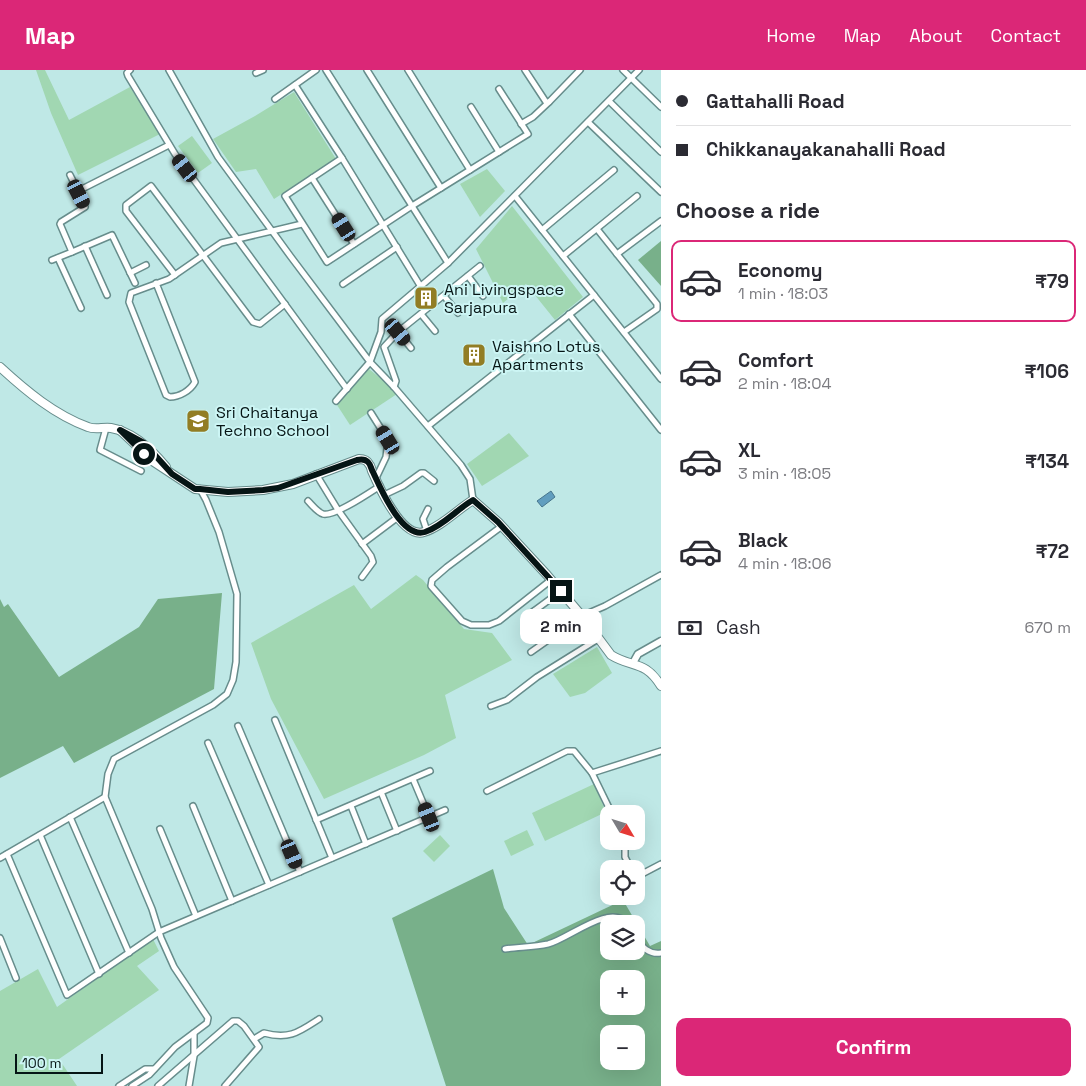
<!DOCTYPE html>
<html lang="en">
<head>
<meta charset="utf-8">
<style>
	:root { --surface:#fff; --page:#f2f2f3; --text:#2b2b33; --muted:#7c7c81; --line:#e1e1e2; --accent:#db2777 }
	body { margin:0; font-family:"Space Grotesk",sans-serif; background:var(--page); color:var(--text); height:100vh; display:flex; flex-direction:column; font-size:19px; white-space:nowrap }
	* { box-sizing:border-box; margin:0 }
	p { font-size:16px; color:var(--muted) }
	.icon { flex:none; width:28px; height:28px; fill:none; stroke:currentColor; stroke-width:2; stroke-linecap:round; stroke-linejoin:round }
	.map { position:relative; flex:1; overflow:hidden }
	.sheet { display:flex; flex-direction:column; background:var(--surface); width:425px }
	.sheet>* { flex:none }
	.banner { display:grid; align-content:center; height:110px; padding:0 15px; background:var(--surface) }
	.needle { width:32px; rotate:128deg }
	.controls { position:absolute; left:600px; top:735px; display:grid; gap:10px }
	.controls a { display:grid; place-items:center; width:45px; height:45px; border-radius:10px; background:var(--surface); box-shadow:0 5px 20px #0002; font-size:25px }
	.scale { position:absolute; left:15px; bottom:12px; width:88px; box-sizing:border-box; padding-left:5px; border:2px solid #061515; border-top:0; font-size:14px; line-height:18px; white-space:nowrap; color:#061515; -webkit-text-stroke:4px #ccf5f4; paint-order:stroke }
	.end { position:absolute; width:22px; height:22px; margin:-11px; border:6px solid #061515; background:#fff; box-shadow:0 0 0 2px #fff }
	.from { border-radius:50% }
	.bubble { position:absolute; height:35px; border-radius:10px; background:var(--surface); box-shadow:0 5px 20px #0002; font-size:16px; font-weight:700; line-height:35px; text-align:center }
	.car { position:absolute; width:15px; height:30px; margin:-15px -8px; border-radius:6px; box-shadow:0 0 4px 1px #0007; background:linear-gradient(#222 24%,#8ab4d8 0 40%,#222 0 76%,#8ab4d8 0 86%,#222 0) }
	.banner b { display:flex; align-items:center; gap:18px; height:48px; font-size:19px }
	.banner b+b { border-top:1px solid var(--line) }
	.banner i { width:12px; height:12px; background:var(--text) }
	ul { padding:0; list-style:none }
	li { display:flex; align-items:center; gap:15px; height:82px; margin:0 10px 8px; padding:0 5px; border:2px solid transparent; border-radius:10px }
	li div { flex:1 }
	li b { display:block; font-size:19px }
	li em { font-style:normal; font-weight:700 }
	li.active { border-color:var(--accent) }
	li>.icon { width:45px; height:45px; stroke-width:1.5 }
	h2 { padding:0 15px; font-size:22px; line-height:60px }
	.pay { display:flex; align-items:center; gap:12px; height:55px; padding:0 15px; font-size:19px }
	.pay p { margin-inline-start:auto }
	.button { display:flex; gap:10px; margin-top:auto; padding:10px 15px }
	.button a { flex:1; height:58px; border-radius:10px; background:var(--accent); color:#fff; font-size:20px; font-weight:700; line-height:58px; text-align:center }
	header { display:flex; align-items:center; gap:30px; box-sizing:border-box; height:70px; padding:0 25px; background:var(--accent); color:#fff }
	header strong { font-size:24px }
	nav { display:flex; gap:28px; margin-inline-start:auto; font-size:18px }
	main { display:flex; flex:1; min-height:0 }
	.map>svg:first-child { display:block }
	.green { fill:#a1d7b2 }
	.forest { fill:#78b08a; fill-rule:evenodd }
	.water { fill:#619ebf; stroke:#46758c }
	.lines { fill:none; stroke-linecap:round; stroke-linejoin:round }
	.minor-casing { stroke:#678d8c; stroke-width:8 }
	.tertiary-casing { stroke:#678d8c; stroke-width:9 }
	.secondary-casing { stroke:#678d8c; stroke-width:10 }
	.minor { stroke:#fff; stroke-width:5 }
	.tertiary { stroke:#fff; stroke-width:6 }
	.secondary { stroke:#fff; stroke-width:8 }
	.route { stroke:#061515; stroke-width:6 }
	.labels { text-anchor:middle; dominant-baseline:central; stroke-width:4; stroke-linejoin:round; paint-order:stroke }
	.poi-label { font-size:16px; fill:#061515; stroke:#ccf5f4; text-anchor:start }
</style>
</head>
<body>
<header>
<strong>Map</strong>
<nav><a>Home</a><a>Map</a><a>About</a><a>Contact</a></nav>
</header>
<main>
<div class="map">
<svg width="661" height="1016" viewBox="0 0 661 1016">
	<rect width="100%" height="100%" fill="#bfe8e6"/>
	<g class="green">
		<path d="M 36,0 L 45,0 L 69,50 L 130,17 L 160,64 L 78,105 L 51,43 Z"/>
		<path d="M 294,22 L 336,89 L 274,129 L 256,99 L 236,102 L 213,69 L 255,46 Z"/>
		<path d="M 192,66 L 212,93 L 198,103 L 178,76 Z"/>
		<path d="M 487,99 L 505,121 L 480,147 L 460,114 Z"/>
		<path d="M 512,136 L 583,227 L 555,250 L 526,214 L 503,233 L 476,179 Z"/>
		<path d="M 369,299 L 395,320 L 397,324 L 350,355 L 337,335 Z"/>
		<path d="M 509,363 L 529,386 L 482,416 L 467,394 Z"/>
		<path d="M 416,505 L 423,510 L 464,559 L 492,563 L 512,590 L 445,625 L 456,668 L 424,685 L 324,729 L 271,629 L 251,573 L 354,515 L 371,539 Z"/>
		<path d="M 597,577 L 612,603 L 585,623 L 570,627 L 553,604 Z"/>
		<path d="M 594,714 L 606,742 L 545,771 L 532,743 Z"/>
		<path d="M 527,760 L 534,775 L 511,786 L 504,771 Z"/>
		<path d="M 440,765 L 450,776 L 434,792 L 423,781 Z"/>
		<path d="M 153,869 L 159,881 L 137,896 L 159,920 L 59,989 L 77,1016 L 0,1016 L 0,921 L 38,899 L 57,937 Z"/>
	</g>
	<g class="forest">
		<path d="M 661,171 L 661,216 L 638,190 Z"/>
		<path d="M 222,523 L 214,619 L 74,693 L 63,676 L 0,708 L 0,529 L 4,537 L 8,534 L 59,607 L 139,557 L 158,529 Z"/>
		<path d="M 493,799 L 504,838 L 528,875 L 623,830 L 650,876 L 661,871 L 661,1016 L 446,1016 L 392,848 ZM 609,854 L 636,854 L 636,881 L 609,881 ZM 609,909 L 636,909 L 636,936 L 609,936 ZM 609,964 L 636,964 L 636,991 L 609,991 Z"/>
	</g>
	<path class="water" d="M 551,421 L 555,427 L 542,437 L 537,431 Z"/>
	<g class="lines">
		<g class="minor-casing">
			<g id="minor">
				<path d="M 130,0 L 127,3 L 128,6 L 175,84 L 347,319"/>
				<path d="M 169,0 L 218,87 L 291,187 L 370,292 L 336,331"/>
				<path d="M 367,0 L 441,118"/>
				<path d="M 408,0 L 470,100"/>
				<path d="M 525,0 L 546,32 L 549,32 L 580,0"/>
				<path d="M 623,0 L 661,37"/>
				<path d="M 256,3 L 263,0"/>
				<path d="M 295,15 L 342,88 L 285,126 L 327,192 L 412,136 L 326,0"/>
				<path d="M 275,29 L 316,0"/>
				<path d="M 609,31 L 661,82"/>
				<path d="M 471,37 L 499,82"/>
				<path d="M 588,52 L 661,122"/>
				<path d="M 521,54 L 533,47 L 549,32"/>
				<path d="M 342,88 L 421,217"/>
				<path d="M 70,105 L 78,121"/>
				<path d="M 312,108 L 354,174"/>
				<path d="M 515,126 L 661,309"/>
				<path d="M 597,159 L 657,234 L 657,239 L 624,262"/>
				<path d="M 542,160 L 614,100"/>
				<path d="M 85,176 L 107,225"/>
				<path d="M 72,182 L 112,165 L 135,213"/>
				<path d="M 617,184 L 661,151"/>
				<path d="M 563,186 L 637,126"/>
				<path d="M 58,188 L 81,238"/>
				<path d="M 52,190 L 72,182 L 60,154 L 61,152 L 85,137 L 78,121 L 169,75"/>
				<path d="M 448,193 L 412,136 L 528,64 L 499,19"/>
				<path d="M 130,203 L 146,195"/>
				<path d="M 175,205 L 126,141 L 126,135 L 151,116 L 253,252 L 260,254 L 285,234"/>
				<path d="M 468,206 L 483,226"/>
				<path d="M 156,213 L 195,312 C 190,321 179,327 170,327 L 166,325 L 129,232 L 131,223 L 169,209 L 221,173 L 302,154"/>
				<path d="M 343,214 L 397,177"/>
				<path d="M 444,226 L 458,243"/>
				<path d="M 421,244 L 435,261"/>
				<path d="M 569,244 L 661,360"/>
				<path d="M 398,262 L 411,278"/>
				<path d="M 394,317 L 396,311 L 384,277 L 398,262 L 480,196"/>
				<path d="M 371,343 L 388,370 L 386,387 L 376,408"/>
				<path d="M 428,356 L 594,225"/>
				<path d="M 106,358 L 100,380 L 141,401"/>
				<path d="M 316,404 L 338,440 L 371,486 L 373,492 L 362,507"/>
				<path d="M 384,425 L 403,416 L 421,403 L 424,403 L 434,411"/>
				<path d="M 473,430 L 470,409 L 461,395 L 394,317 L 370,292 L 381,262 L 382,249 L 448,193 L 639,0"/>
				<path d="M 308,431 C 312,435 317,442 323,444 C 334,447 369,423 380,416"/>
				<path d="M 502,456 L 447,497 L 432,510 L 431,516 L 462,551 L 471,555 L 489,555 L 499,551 L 551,510"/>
				<path d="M 427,461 L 423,449 L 428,439"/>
				<path d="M 362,474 L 398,447"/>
				<path d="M 527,546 L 534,541"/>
				<path d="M 554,565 L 534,541 L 561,521"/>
				<path d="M 531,582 L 582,546 L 605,536 L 661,505"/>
				<path d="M 491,636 L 507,630 L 537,607 L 598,569"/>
				<path d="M 275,650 L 332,788"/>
				<path d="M 238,656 L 300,802"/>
				<path d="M 208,673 L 269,815"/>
				<path d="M 413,709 L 429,747"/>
				<path d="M 487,721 L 567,681 L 574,681 L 592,703"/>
				<path d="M 381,722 L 397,761"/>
				<path d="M 193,736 L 232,831"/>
				<path d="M 351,736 L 366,774"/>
				<path d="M 612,744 L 592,703 L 661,681"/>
				<path d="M 70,747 L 129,883"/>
				<path d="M 316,750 L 430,701"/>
				<path d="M 160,759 L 196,846"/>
				<path d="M 40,765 L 99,904"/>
				<path d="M 625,771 L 625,787 L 631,799"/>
				<path d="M 7,784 L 67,925 L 159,862 L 445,740"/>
				<path d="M 0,788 L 105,727"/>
				<path d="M 636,803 L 640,805 L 661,794"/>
				<path d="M 0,868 L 16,908"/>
				<path d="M 636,868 C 642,877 649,885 661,883"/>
				<path d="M 505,879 C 519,877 534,877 548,874 C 569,869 610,832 628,854"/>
				<path d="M 254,969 L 264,963 C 289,970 299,962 319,949"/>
				<path d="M 119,1016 L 145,999 L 154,999"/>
				<path d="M 132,1016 L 149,1005 L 175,977 L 207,953 L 208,948 L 174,897 L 161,868 L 152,839 L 105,727 L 108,704 L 114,689 L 213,635 L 227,624 L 233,610 L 236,592 L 237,524 L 219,462 L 206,430 L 200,419"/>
				<path d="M 158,1016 L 233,951 L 238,951 L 244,956 L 259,977 L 225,1016"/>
				<path d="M 189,1016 L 194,986 L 194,963"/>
			</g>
		</g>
		<g class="tertiary-casing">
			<path id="tertiary" d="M 633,593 L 638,584 L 661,571"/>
		</g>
		<g class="secondary-casing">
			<g id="secondary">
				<path d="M 0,297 C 26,321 55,345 88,357 C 95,360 103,357 111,358 C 134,362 152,380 166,397"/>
				<path d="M 120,360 L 154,392 L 195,419 L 228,422 L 263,420 L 293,414 L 359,389 C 363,389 367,390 369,394 C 371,396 371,398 372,401 C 379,417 402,469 424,462 C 441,457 458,439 473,430 L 498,452 L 547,505 L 582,546 L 611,585 C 632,598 645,590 661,616"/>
			</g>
		</g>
		<use href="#minor" class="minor"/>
		<use href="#tertiary" class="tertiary"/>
		<use href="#secondary" class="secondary"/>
	</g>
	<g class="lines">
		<path class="route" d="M 144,384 L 120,360 L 144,373 L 172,404 L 195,419 L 200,419 L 228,422 L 263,420 L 278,418 L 357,390 C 361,389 365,389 368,392 C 371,395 371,399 373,402 C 381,419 402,469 425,462 C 443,456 457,439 473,430 L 498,452 L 561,521"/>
	</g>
	<defs>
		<g id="building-square" transform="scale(1.25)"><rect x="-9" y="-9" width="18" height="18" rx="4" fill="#927d24" stroke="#ccf5f4"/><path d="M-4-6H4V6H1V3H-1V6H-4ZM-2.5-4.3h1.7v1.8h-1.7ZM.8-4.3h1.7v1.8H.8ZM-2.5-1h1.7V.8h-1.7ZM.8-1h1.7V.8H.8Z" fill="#fff"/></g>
		<g id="school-square" transform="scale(1.25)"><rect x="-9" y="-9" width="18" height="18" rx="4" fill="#927d24" stroke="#ccf5f4"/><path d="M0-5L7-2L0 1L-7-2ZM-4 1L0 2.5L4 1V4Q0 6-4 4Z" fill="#fff"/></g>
	</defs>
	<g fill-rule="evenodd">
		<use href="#building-square" x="426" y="228"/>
		<use href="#building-square" x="474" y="285"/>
		<use href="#school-square" x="198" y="351"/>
	</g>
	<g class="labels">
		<g class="poi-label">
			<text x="444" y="219">Ani Livingspace<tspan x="444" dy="18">Sarjapura</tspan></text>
			<text x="492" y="276">Vaishno Lotus<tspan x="492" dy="18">Apartments</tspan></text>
			<text x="216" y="342">Sri Chaitanya<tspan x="216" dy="18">Techno School</tspan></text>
		</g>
	</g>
</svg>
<div class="controls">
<a><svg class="needle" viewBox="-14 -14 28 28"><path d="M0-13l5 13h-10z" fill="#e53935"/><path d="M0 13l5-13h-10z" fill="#7c7c81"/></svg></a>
<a><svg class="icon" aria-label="locate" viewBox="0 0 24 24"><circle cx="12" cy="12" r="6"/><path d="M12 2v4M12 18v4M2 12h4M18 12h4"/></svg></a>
<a><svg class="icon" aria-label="layers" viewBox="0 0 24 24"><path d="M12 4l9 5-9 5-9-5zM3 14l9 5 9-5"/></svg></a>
<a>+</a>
<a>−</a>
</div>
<div class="scale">100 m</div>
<i class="end from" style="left:144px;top:384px"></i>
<i class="end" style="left:561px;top:521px"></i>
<div class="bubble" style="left:520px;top:539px;width:82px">2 min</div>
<i class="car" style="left:185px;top:98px;rotate:323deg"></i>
<i class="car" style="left:79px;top:124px;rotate:153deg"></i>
<i class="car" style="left:344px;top:157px;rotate:328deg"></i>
<i class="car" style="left:398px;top:262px;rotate:140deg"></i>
<i class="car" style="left:388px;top:370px;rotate:329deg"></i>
<i class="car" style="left:429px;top:747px;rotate:338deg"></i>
<i class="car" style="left:292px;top:784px;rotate:157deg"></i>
</div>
<section class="sheet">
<div class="banner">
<b><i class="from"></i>Gattahalli Road</b>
<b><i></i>Chikkanayakanahalli Road</b>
</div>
<h2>Choose a ride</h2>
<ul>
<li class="active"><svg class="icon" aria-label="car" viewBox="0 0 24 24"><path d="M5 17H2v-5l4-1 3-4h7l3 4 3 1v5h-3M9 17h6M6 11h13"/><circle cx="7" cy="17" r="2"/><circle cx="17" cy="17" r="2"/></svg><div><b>Economy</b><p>1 min · 18:03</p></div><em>₹79</em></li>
<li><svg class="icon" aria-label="car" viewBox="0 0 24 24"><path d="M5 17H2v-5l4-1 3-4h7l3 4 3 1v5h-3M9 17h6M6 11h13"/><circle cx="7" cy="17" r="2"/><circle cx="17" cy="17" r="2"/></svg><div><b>Comfort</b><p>2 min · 18:04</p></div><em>₹106</em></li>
<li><svg class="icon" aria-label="car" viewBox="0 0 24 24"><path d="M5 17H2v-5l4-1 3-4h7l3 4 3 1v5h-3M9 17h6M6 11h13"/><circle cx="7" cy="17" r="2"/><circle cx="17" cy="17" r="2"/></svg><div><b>XL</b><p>3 min · 18:05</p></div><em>₹134</em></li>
<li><svg class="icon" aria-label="car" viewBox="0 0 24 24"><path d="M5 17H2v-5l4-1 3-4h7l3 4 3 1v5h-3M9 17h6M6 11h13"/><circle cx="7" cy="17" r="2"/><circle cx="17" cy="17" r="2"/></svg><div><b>Black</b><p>4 min · 18:06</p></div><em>₹72</em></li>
</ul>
<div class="pay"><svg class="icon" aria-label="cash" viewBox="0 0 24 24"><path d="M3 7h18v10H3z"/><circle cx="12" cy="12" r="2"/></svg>Cash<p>670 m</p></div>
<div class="button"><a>Confirm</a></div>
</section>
</main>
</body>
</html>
